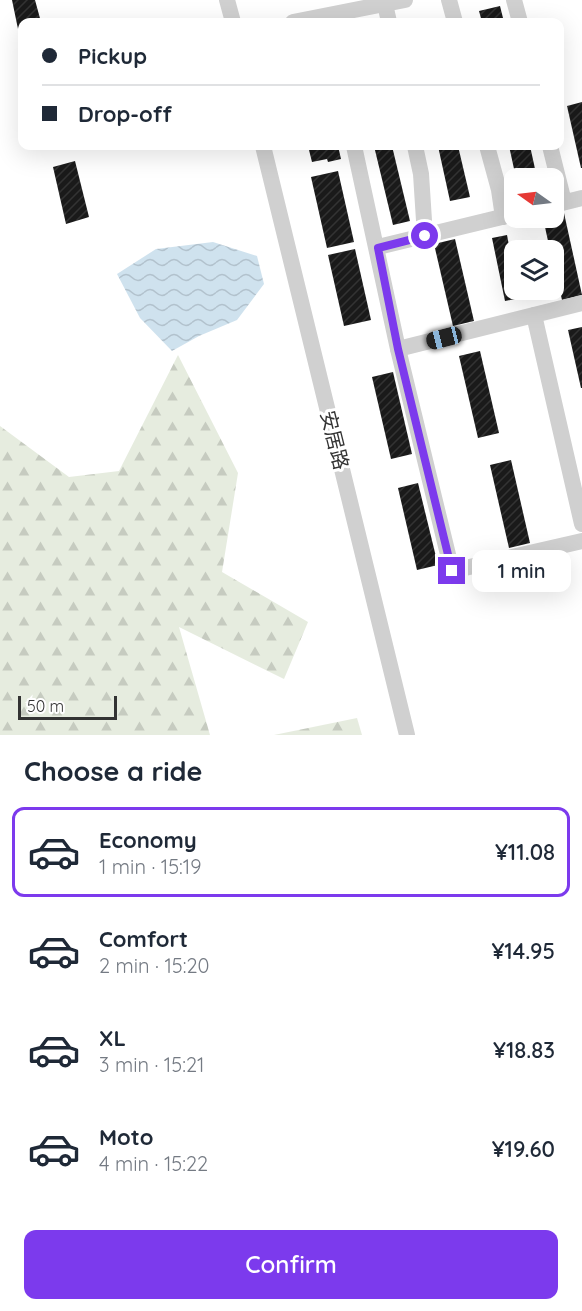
<!DOCTYPE html>
<html lang="en">
<head>
<meta charset="utf-8">
<style>
	:root { --surface:#fff; --page:#f6f6f7; --text:#1f2937; --muted:#747a83; --line:#e0e1e3; --accent:#7c3aed }
	body { margin:0; font-family:Quicksand,"Noto Sans SC",sans-serif; background:var(--page); color:var(--text); height:100vh; display:flex; flex-direction:column; font-size:22px; white-space:nowrap }
	* { box-sizing:border-box; margin:0 }
	p { font-size:20px; color:var(--muted) }
	.icon { flex:none; width:33px; height:33px; fill:none; stroke:currentColor; stroke-width:2; stroke-linecap:round; stroke-linejoin:round }
	.map { position:relative; height:735px; overflow:hidden }
	.sheet { display:flex; flex-direction:column; background:var(--surface); flex:1 }
	.sheet>* { flex:none }
	.banner { position:absolute; left:18px; top:18px; width:546px; height:132px; border-radius:12px; box-shadow:0 6px 24px #0002; display:grid; align-content:center; height:132px; padding:0 24px; background:var(--surface) }
	.needle { width:39px; rotate:284deg }
	.fabs { position:absolute; left:504px; top:168px; display:grid; gap:12px }
	.fabs a { display:grid; place-items:center; width:60px; height:60px; border-radius:12px; background:var(--surface); box-shadow:0 6px 24px #0002; font-size:30px }
	.scale { position:absolute; left:18px; bottom:15px; width:99px; box-sizing:border-box; padding-left:6px; border:3px solid #333; border-top:0; font-size:16px; line-height:21px; white-space:nowrap; color:#333; -webkit-text-stroke:4px #fff; paint-order:stroke }
	.end { position:absolute; width:27px; height:27px; margin:-14px; border:8px solid #7c3aed; background:#fff; box-shadow:0 0 0 3px #fff }
	.from { border-radius:50% }
	.bubble { position:absolute; height:42px; border-radius:12px; background:var(--surface); box-shadow:0 6px 24px #0002; font-size:20px; font-weight:600; line-height:42px; text-align:center }
	.car { position:absolute; width:18px; height:36px; margin:-18px -9px; border-radius:8px; box-shadow:0 0 4px 2px #0007; background:linear-gradient(#222 24%,#8ab4d8 0 40%,#222 0 76%,#8ab4d8 0 86%,#222 0) }
	.banner b { display:flex; align-items:center; gap:21px; height:57px; font-size:22px }
	.banner b+b { border-top:2px solid var(--line) }
	.banner i { width:15px; height:15px; background:var(--text) }
	ul { padding:0; list-style:none }
	li { display:flex; align-items:center; gap:18px; height:90px; margin:0 12px 9px; padding:0 12px; border:3px solid transparent; border-radius:12px }
	li div { flex:1 }
	li b { display:block; font-size:22px }
	li em { font-style:normal; font-weight:600 }
	li.active { border-color:var(--accent) }
	li>.icon { width:54px; height:54px; stroke-width:1.5 }
	h2 { padding:0 24px; font-size:27px; line-height:72px }
	.button { display:flex; gap:12px; margin-top:auto; padding:12px 24px }
	.button a { flex:1; height:69px; border-radius:12px; background:var(--accent); color:#fff; font-size:24px; font-weight:600; line-height:69px; text-align:center }
	.map>svg:first-child { display:block }
	.forest { fill:url(#forest-firs) }
	.water { fill:url(#water-waves) }
	.building { fill:url(#building-hatch) }
	.lines { fill:none; stroke-linecap:round; stroke-linejoin:round }
	.minor { stroke:#d0d0d0; stroke-width:16 }
	.route { stroke:#7c3aed; stroke-width:8 }
	.labels { text-anchor:middle; dominant-baseline:central; stroke-width:6; stroke-linejoin:round; paint-order:stroke }
	.street-label { font-size:20px; fill:#333; stroke:#fff }
</style>
</head>
<body>
<div class="map">
<svg width="582" height="735" viewBox="0 0 582 735">
	<defs>
		<pattern id="forest-firs" width="22" height="20" patternUnits="userSpaceOnUse" patternTransform="scale(1.5)"><rect width="22" height="20" fill="#e6ecdf"/><path d="M5 1l3.5 6h-7zM16 11l3.5 6h-7z" fill="#c6cbc0"/></pattern>
		<pattern id="water-waves" width="16" height="10" patternUnits="userSpaceOnUse" patternTransform="scale(1.5)"><rect width="16" height="10" fill="#cfe2ee"/><path d="M0 5q4-4 8 0t8 0" fill="none" stroke="#b2c2cd"/></pattern>
		<pattern id="building-hatch" width="6" height="6" patternUnits="userSpaceOnUse" patternTransform="scale(1.5)"><rect width="6" height="6" fill="#1a1a1a"/><path d="M-1 1l2-2M0 6l6-6M5 7l2-2" fill="none" stroke="#333"/></pattern>
	</defs>
	<rect width="100%" height="100%" fill="#fff"/>
	<g class="forest">
		<path d="M 178,355 L 238,473 L 222,572 L 308,622 L 284,679 L 179,627 L 210,735 L 0,735 L 0,426 L 69,477 L 119,471 Z"/>
		<path d="M 357,718 L 362,735 L 274,735 Z"/>
	</g>
	<path class="water" d="M 213,242 L 257,256 L 264,284 L 237,320 L 199,336 L 172,351 L 140,318 L 117,274 L 156,249 Z"/>
	<g class="building">
		<path d="M 12,0 L 35,0 L 41,22 L 22,22 L 22,28 L 18,29 Z"/>
		<path d="M 500,6 L 504,22 L 482,22 L 479,11 Z"/>
		<path d="M 582,102 L 582,168 L 581,168 L 567,106 Z"/>
		<path d="M 308,146 L 338,146 L 341,159 L 328,162 L 327,159 L 312,162 Z"/>
		<path d="M 374,146 L 392,146 L 410,221 L 393,225 Z"/>
		<path d="M 438,146 L 458,146 L 470,197 L 450,201 Z"/>
		<path d="M 509,146 L 530,146 L 537,178 L 516,178 Z"/>
		<path d="M 75,161 L 89,217 L 66,224 L 53,167 Z"/>
		<path d="M 338,171 L 354,242 L 327,248 L 311,177 Z"/>
		<path d="M 564,213 L 582,295 L 562,300 L 554,264 L 554,250 L 550,250 L 543,218 L 554,218 L 554,215 Z"/>
		<path d="M 507,235 L 514,272 L 514,290 L 518,290 L 520,298 L 505,301 L 492,238 Z"/>
		<path d="M 455,239 L 474,321 L 453,326 L 434,244 Z"/>
		<path d="M 355,249 L 371,320 L 344,326 L 328,255 Z"/>
		<path d="M 582,327 L 582,388 L 581,388 L 568,330 Z"/>
		<path d="M 480,351 L 499,433 L 478,438 L 459,356 Z"/>
		<path d="M 393,372 L 412,454 L 391,459 L 372,377 Z"/>
		<path d="M 511,460 L 530,543 L 509,548 L 490,465 Z"/>
		<path d="M 418,483 L 438,565 L 417,570 L 398,488 Z"/>
	</g>
	<g class="lines">
		<g class="minor">
			<path d="M 227,0 L 233,22"/>
			<path d="M 449,0 L 455,22"/>
			<path d="M 514,0 L 520,22"/>
			<path d="M 385,4 L 389,22"/>
			<path d="M 293,22 L 405,0"/>
			<path d="M 263,146 L 407,735"/>
			<path d="M 354,146 L 398,349 L 452,571 L 582,541"/>
			<path d="M 415,146 L 421,174 L 425,236"/>
			<path d="M 487,146 L 499,190 L 503,217"/>
			<path d="M 550,146 L 564,202"/>
			<path d="M 554,205 L 582,198"/>
			<path d="M 378,247 L 514,214"/>
			<path d="M 534,315 L 582,524"/>
			<path d="M 398,349 L 582,303"/>
		</g>
	</g>
	<g class="lines">
		<path class="route" d="M 425,236 L 378,248 L 398,349 L 452,571"/>
	</g>
	<g class="labels">
		<g class="street-label">
			<text transform="translate(335 440) rotate(76)">安居路</text>
		</g>
	</g>
</svg>
<div class="fabs">
<a><svg class="needle" viewBox="-14 -14 28 28"><path d="M0-13l5 13h-10z" fill="#e53935"/><path d="M0 13l5-13h-10z" fill="#747a83"/></svg></a>
<a><svg class="icon" aria-label="layers" viewBox="0 0 24 24"><path d="M12 4l9 5-9 5-9-5zM3 14l9 5 9-5"/></svg></a>
</div>
<div class="scale">50 m</div>
<i class="end from" style="left:425px;top:236px"></i>
<i class="end" style="left:452px;top:571px"></i>
<div class="bubble" style="left:472px;top:550px;width:99px">1 min</div>
<i class="car" style="left:444px;top:338px;rotate:256deg"></i>
<div class="banner">
<b><i class="from"></i>Pickup</b>
<b><i></i>Drop-off</b>
</div>
</div>
<section class="sheet">
<h2>Choose a ride</h2>
<ul>
<li class="active"><svg class="icon" aria-label="car" viewBox="0 0 24 24"><path d="M5 17H2v-5l4-1 3-4h7l3 4 3 1v5h-3M9 17h6M6 11h13"/><circle cx="7" cy="17" r="2"/><circle cx="17" cy="17" r="2"/></svg><div><b>Economy</b><p>1 min · 15:19</p></div><em>¥11.08</em></li>
<li><svg class="icon" aria-label="car" viewBox="0 0 24 24"><path d="M5 17H2v-5l4-1 3-4h7l3 4 3 1v5h-3M9 17h6M6 11h13"/><circle cx="7" cy="17" r="2"/><circle cx="17" cy="17" r="2"/></svg><div><b>Comfort</b><p>2 min · 15:20</p></div><em>¥14.95</em></li>
<li><svg class="icon" aria-label="car" viewBox="0 0 24 24"><path d="M5 17H2v-5l4-1 3-4h7l3 4 3 1v5h-3M9 17h6M6 11h13"/><circle cx="7" cy="17" r="2"/><circle cx="17" cy="17" r="2"/></svg><div><b>XL</b><p>3 min · 15:21</p></div><em>¥18.83</em></li>
<li><svg class="icon" aria-label="car" viewBox="0 0 24 24"><path d="M5 17H2v-5l4-1 3-4h7l3 4 3 1v5h-3M9 17h6M6 11h13"/><circle cx="7" cy="17" r="2"/><circle cx="17" cy="17" r="2"/></svg><div><b>Moto</b><p>4 min · 15:22</p></div><em>¥19.60</em></li>
</ul>
<div class="button"><a>Confirm</a></div>
</section>
</body>
</html>
